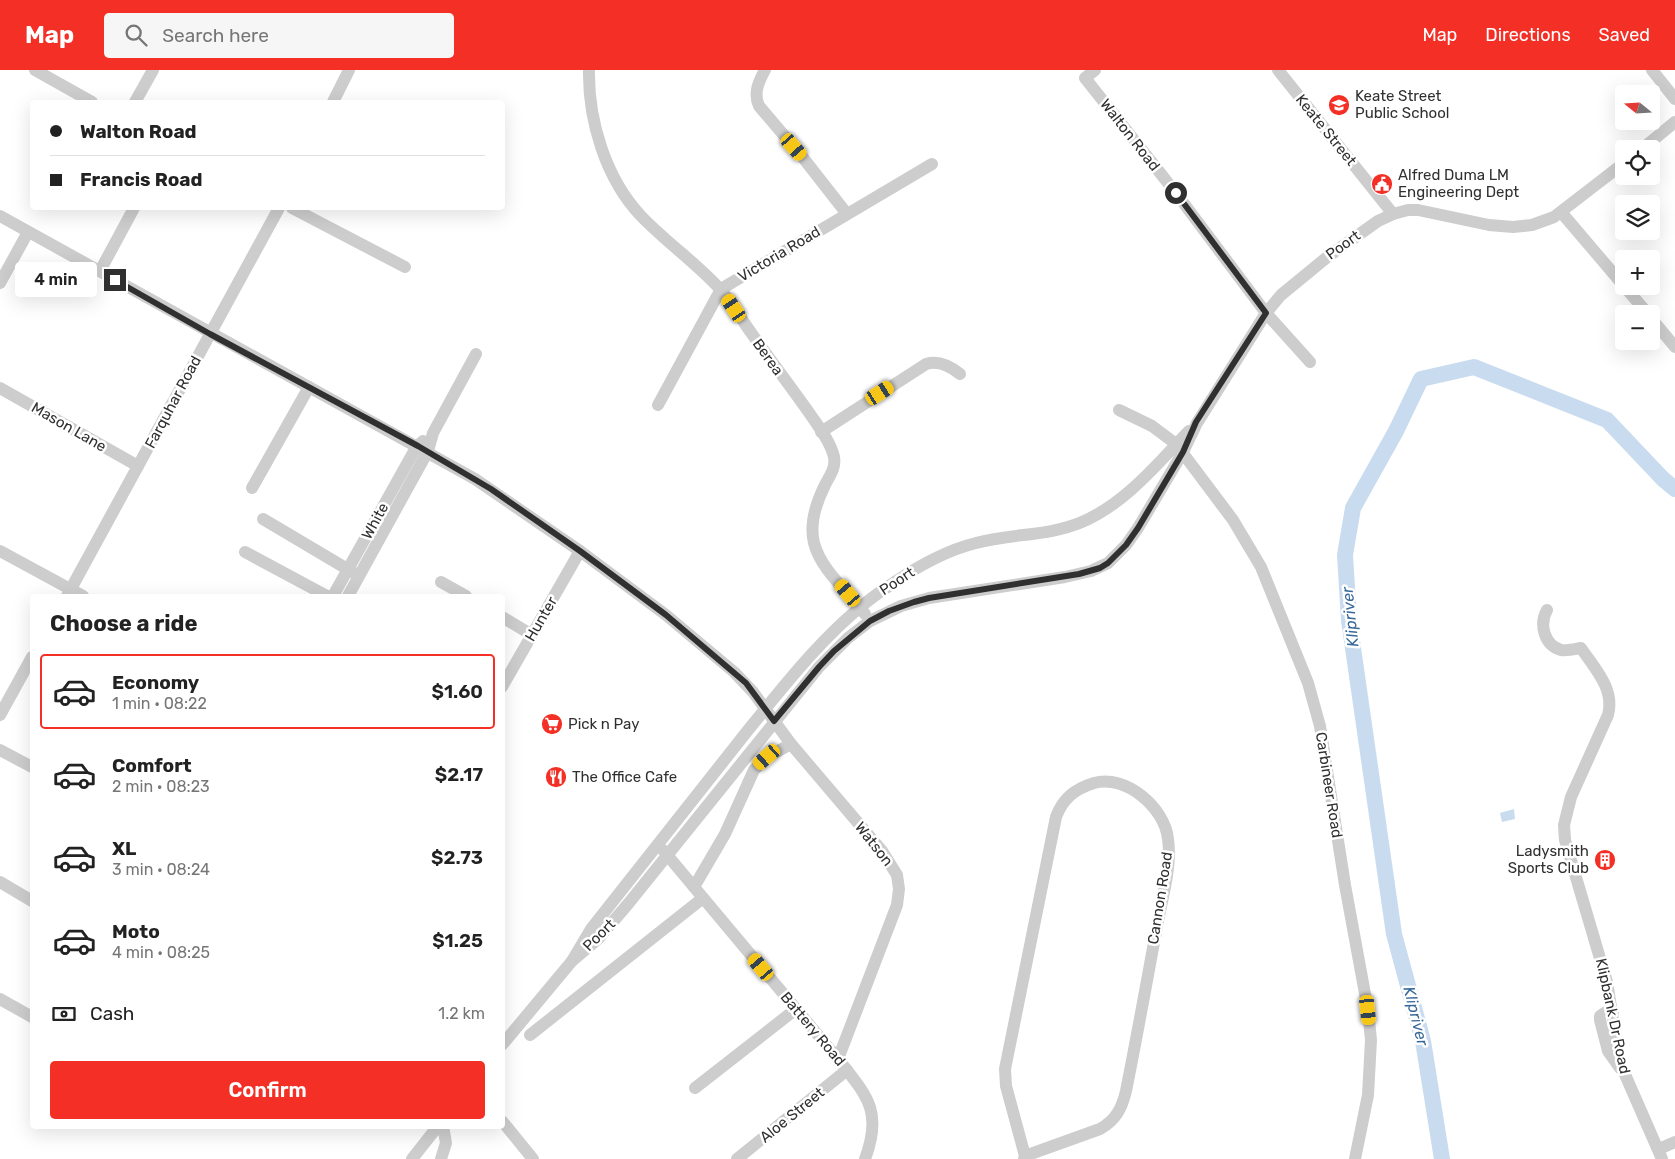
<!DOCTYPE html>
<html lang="en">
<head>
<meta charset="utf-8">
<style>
	:root { --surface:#fff; --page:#f6f6f6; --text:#222; --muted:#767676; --line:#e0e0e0; --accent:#f32f26 }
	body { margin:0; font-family:Rubik,sans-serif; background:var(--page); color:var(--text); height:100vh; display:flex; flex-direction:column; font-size:19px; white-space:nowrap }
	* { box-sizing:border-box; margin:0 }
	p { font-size:16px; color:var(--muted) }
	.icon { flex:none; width:28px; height:28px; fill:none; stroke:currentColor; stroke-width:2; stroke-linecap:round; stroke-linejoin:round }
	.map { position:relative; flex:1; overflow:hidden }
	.sheet { position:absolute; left:30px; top:524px; width:475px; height:535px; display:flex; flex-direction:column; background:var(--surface); border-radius:5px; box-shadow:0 5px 20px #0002 }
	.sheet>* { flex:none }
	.guide { position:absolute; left:30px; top:30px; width:475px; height:110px; border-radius:5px; box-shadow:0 5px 20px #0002; display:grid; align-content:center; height:110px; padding:0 20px; background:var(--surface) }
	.needle { width:32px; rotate:288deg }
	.buttons { position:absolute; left:1615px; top:15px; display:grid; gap:10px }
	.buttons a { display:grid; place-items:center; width:45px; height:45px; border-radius:5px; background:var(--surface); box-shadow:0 5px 20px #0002; font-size:25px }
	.end { position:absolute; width:22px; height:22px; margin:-11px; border:6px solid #303030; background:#fff; box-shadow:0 0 0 2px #fff }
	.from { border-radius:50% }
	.bubble { position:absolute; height:35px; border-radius:5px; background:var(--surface); box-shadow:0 5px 20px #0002; font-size:16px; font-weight:600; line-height:35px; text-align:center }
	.car { position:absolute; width:15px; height:30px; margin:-15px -8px; border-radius:6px; box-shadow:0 0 4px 1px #0007; background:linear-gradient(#f5c518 24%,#345 0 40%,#f5c518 0 76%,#345 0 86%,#f5c518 0) }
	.guide b { display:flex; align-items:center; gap:18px; height:48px; font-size:19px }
	.guide b+b { border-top:1px solid var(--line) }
	.guide i { width:12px; height:12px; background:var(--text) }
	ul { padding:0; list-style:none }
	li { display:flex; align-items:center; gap:15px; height:75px; margin:0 10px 8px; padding:0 10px; border:2px solid transparent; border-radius:5px }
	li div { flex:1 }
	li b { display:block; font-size:19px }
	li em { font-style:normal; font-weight:600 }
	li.on { border-color:var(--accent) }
	li>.icon { width:45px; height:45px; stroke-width:1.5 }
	h2 { padding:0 20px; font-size:22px; line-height:60px }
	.pay { display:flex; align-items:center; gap:12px; height:55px; padding:0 20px; font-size:19px }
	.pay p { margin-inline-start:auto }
	.action { display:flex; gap:10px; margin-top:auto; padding:10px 20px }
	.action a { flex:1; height:58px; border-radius:5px; background:var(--accent); color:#fff; font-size:20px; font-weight:600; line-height:58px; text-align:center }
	header { display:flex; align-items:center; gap:30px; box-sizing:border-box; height:70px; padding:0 25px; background:var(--accent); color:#fff }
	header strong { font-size:24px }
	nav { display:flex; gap:28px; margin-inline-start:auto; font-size:18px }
	.search { width:350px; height:45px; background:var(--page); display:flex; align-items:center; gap:12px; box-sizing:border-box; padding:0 18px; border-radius:5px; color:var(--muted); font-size:19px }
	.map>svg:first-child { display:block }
	.water { fill:#c8dbef }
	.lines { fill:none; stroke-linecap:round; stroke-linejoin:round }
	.river { stroke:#c8dbef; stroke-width:16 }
	.minor { stroke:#cdcdcd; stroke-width:12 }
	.route { stroke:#303030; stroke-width:6 }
	.labels { text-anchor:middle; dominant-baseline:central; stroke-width:5; stroke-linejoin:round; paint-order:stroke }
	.poi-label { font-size:15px; fill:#303030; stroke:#fff; text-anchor:start }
	.street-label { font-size:15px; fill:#303030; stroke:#fff }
	.water-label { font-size:16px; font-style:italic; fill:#376899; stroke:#fff }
</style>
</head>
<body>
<header>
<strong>Map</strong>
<div class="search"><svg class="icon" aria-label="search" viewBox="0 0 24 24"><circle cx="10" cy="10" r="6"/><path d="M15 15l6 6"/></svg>Search here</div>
<nav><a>Map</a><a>Directions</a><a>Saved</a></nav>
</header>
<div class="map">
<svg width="1675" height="1089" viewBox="0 0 1675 1089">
	<rect width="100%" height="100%" fill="#fff"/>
	<path class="water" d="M 1514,739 L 1515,749 L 1502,752 L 1500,743 Z"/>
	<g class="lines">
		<path class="river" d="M 1442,1089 L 1423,971 L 1394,864 L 1349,550 L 1345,485 L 1353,438 L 1396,361 L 1421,309 L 1474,297 L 1607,350 L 1663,409 L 1675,419"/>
		<g class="minor">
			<path d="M 35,0 L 92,32"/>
			<path d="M 589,0 C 588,51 606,109 641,146 C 666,172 695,192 719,218 C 732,232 741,249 752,264 C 771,291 791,317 810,344 C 818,356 831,372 834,387 C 836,398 830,405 825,415 C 816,433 809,453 814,473 C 821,500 848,522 865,544"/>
			<path d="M 765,0 C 759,11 753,23 759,36 L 804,89 L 847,144"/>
			<path d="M 1095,0 L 1085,8 L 1176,123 L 1266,243 L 1310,292"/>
			<path d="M 1278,0 L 1393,144"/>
			<path d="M 1652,0 L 1675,29"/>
			<path d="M 135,32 L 153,0"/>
			<path d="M 333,32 L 349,0"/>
			<path d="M 1642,79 L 1675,52"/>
			<path d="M 292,138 L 405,197"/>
			<path d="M 1561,142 L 1624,216"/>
			<path d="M 0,146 L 475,409 L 580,481 L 666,545 L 734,602 L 753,622 L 791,674 L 882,781 L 897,805 L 899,819 L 897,835 L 838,989"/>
			<path d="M 100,201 L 134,138"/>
			<path d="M 0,213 L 28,162"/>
			<path d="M 1624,216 L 1648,244"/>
			<path d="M 1651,248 L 1675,277"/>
			<path d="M 0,318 L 138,396"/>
			<path d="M 658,335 L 721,219 L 932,94"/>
			<path d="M 1119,340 L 1152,356 L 1176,374 L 1233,450 L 1261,497 L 1308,613 L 1320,656 L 1345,815 L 1368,940 L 1371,970 L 1368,1025 L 1355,1089"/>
			<path d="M 821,362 L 926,294 C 939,290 950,296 960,304"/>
			<path d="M 252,418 L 309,317"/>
			<path d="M 263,449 L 354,503"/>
			<path d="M 0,481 L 83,526"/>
			<path d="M 245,482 L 327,526"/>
			<path d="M 441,512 L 466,526"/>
			<path d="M 67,526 L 279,138"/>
			<path d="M 333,526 L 417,376 L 423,371"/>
			<path d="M 348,526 L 428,381 L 433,363 L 476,284"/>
			<path d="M 1547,540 C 1539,554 1544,575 1561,580 C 1567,581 1575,579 1581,578 C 1595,599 1615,619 1608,645 L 1571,727 L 1564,755 L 1565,770 L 1607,912 L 1620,993 L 1662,1089"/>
			<path d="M 502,547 L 532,565"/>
			<path d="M 502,617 L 580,481"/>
			<path d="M 0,645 L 32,587"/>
			<path d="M 0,680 L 32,697"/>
			<path d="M 663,780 L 838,989 C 867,1026 883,1041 865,1089"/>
			<path d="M 0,812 L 32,831"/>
			<path d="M 694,817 L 725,764 L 754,700 L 767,687 L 791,674"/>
			<path d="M 572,891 L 598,869 L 628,834 L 819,597 L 848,568 L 870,551 L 901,536 L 929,528 L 1065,507 L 1091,501 L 1108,493 L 1126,475 L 1138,458 L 1183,382 L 1197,353 L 1266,243 L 1281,225 L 1326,188 L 1378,151 L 1393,144 L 1408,140 L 1418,140 L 1489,155 L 1513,157 L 1532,155 L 1554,147 L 1624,93"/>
			<path d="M 0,929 L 32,947"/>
			<path d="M 1613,942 L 1606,942 L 1600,946 L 1600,950 L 1608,981 L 1620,998"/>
			<path d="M 530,965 L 703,828"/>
			<path d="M 502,975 L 572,891 L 591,859 C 641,796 691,732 741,669 C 782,618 831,554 886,518 C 913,499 943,481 976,473 C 1012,463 1046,467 1082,452 C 1126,433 1157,394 1189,361"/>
			<path d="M 695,1018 L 796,939"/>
			<path d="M 502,1051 L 533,1089"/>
			<path d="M 1659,1079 L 1675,1072"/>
			<path d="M 412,1089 L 438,1056"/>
			<path d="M 441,1089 L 446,1073 L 443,1056"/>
			<path d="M 737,1089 L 847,1000"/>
			<path d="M 1024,1089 L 1025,1086 L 1006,1016 L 1005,999 L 1056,747 C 1063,728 1075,719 1094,713 C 1126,704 1165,738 1168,769 C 1172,797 1162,828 1157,856 C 1147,911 1137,966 1126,1021 C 1122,1038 1116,1050 1100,1059 L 1025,1086"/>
		</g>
	</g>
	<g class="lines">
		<path class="route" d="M 115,210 L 210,264 L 418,376 L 491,419 L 580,481 L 666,545 L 746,613 L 774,651 L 819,597 L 834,581 L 870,551 L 889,541 L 914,532 L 929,528 L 1079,504 L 1100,498 L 1108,493 L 1126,475 L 1138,458 L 1183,382 L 1196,352 L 1266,243 L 1176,123"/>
	</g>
	<defs>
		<g id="school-disc" transform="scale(1.125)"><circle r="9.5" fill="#f32f26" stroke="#fff"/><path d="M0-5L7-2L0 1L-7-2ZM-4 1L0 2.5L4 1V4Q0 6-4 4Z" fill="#fff"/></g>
		<g id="civic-disc" transform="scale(1.125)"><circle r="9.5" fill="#f32f26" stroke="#fff"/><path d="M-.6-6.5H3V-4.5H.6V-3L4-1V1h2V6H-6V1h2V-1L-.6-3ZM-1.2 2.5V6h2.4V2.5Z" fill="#fff"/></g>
		<g id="supermarket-disc" transform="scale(1.125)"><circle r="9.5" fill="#f32f26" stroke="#fff"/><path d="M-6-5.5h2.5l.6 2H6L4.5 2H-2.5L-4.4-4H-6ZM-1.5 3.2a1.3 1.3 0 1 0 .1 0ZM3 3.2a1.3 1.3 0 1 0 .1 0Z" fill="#fff"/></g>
		<g id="restaurant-disc" transform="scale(1.125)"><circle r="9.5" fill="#f32f26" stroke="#fff"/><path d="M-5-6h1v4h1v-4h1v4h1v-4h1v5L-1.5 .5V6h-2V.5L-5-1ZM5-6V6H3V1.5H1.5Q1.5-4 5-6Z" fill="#fff"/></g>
		<g id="building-disc" transform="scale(1.125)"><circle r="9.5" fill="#f32f26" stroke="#fff"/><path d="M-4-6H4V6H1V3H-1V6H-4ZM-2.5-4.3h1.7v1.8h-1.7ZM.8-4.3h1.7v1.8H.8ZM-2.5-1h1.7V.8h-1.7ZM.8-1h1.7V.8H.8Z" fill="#fff"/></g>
	</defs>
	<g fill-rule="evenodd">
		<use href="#school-disc" x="1339" y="35"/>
		<use href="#civic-disc" x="1382" y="114"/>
		<use href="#supermarket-disc" x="552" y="654"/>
		<use href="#restaurant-disc" x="556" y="707"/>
		<use href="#building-disc" x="1605" y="790"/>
	</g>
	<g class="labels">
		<g class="poi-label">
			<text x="1355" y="26">Keate Street<tspan x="1355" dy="17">Public School</tspan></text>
			<text x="1398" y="105">Alfred Duma LM<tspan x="1398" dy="17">Engineering Dept</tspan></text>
			<text x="568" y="654">Pick n Pay</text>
			<text x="572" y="707">The Office Cafe</text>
			<text x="1589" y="781" text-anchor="end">Ladysmith<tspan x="1589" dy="17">Sports Club</tspan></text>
		</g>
		<g class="street-label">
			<text transform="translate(1326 60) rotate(51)">Keate Street</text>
			<text transform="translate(1130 65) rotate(52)">Walton Road</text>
			<text transform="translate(1343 175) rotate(-36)">Poort</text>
			<text transform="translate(779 184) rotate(-31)">Victoria Road</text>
			<text transform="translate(768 287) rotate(54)">Berea</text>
			<text transform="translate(173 332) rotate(-62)">Farquhar Road</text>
			<text transform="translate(69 357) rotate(30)">Mason Lane</text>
			<text transform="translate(375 451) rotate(-61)">White</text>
			<text transform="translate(897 511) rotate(-33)">Poort</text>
			<text transform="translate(541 549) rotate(-60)">Hunter</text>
			<text transform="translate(1329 715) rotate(81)">Carbineer Road</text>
			<text transform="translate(874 774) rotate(52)">Watson</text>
			<text transform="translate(1160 828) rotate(-81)">Cannon Road</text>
			<text transform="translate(599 865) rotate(-45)">Poort</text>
			<text transform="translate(1613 946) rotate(78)">Klipbank Dr Road</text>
			<text transform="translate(813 959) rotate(50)">Battery Road</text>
			<text transform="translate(792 1045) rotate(-39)">Aloe Street</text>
		</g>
		<g class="water-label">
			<text transform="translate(1350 547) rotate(-96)">Klipriver</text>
			<text transform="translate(1416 946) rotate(76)">Klipriver</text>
		</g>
	</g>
</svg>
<div class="buttons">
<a><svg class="needle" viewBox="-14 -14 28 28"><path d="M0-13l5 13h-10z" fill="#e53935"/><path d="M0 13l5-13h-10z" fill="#767676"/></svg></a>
<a><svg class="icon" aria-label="locate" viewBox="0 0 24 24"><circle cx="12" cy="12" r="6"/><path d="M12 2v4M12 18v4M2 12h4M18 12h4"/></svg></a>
<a><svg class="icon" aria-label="layers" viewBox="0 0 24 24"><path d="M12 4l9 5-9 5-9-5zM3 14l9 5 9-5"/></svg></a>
<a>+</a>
<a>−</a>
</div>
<i class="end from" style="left:1176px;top:123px"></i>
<i class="end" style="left:115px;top:210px"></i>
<div class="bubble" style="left:15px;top:192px;width:82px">4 min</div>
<i class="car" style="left:794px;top:77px;rotate:139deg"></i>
<i class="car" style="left:734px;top:238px;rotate:326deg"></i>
<i class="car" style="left:880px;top:323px;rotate:57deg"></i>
<i class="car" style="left:848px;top:523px;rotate:320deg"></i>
<i class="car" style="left:767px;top:687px;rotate:229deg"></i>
<i class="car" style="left:761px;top:897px;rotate:320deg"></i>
<i class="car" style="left:1368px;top:940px;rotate:174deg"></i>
<div class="guide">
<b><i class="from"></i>Walton Road</b>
<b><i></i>Francis Road</b>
</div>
<section class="sheet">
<h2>Choose a ride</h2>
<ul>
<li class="on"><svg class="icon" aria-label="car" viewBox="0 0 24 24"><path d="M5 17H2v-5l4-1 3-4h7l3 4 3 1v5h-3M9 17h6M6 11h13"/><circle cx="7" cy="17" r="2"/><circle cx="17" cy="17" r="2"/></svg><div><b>Economy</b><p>1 min · 08:22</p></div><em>$1.60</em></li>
<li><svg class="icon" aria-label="car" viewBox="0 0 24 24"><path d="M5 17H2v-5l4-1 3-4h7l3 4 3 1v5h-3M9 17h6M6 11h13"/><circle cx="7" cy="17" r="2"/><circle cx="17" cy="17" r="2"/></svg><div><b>Comfort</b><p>2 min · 08:23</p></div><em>$2.17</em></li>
<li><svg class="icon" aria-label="car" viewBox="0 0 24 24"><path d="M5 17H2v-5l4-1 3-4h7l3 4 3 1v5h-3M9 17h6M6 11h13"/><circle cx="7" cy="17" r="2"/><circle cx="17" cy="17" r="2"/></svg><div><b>XL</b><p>3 min · 08:24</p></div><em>$2.73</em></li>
<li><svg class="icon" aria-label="car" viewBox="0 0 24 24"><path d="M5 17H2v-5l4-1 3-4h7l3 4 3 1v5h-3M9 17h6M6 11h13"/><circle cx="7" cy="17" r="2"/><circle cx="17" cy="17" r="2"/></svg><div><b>Moto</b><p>4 min · 08:25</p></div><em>$1.25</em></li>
</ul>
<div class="pay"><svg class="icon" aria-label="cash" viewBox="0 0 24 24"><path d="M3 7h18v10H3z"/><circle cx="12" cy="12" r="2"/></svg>Cash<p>1.2 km</p></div>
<div class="action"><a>Confirm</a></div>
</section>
</div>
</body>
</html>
